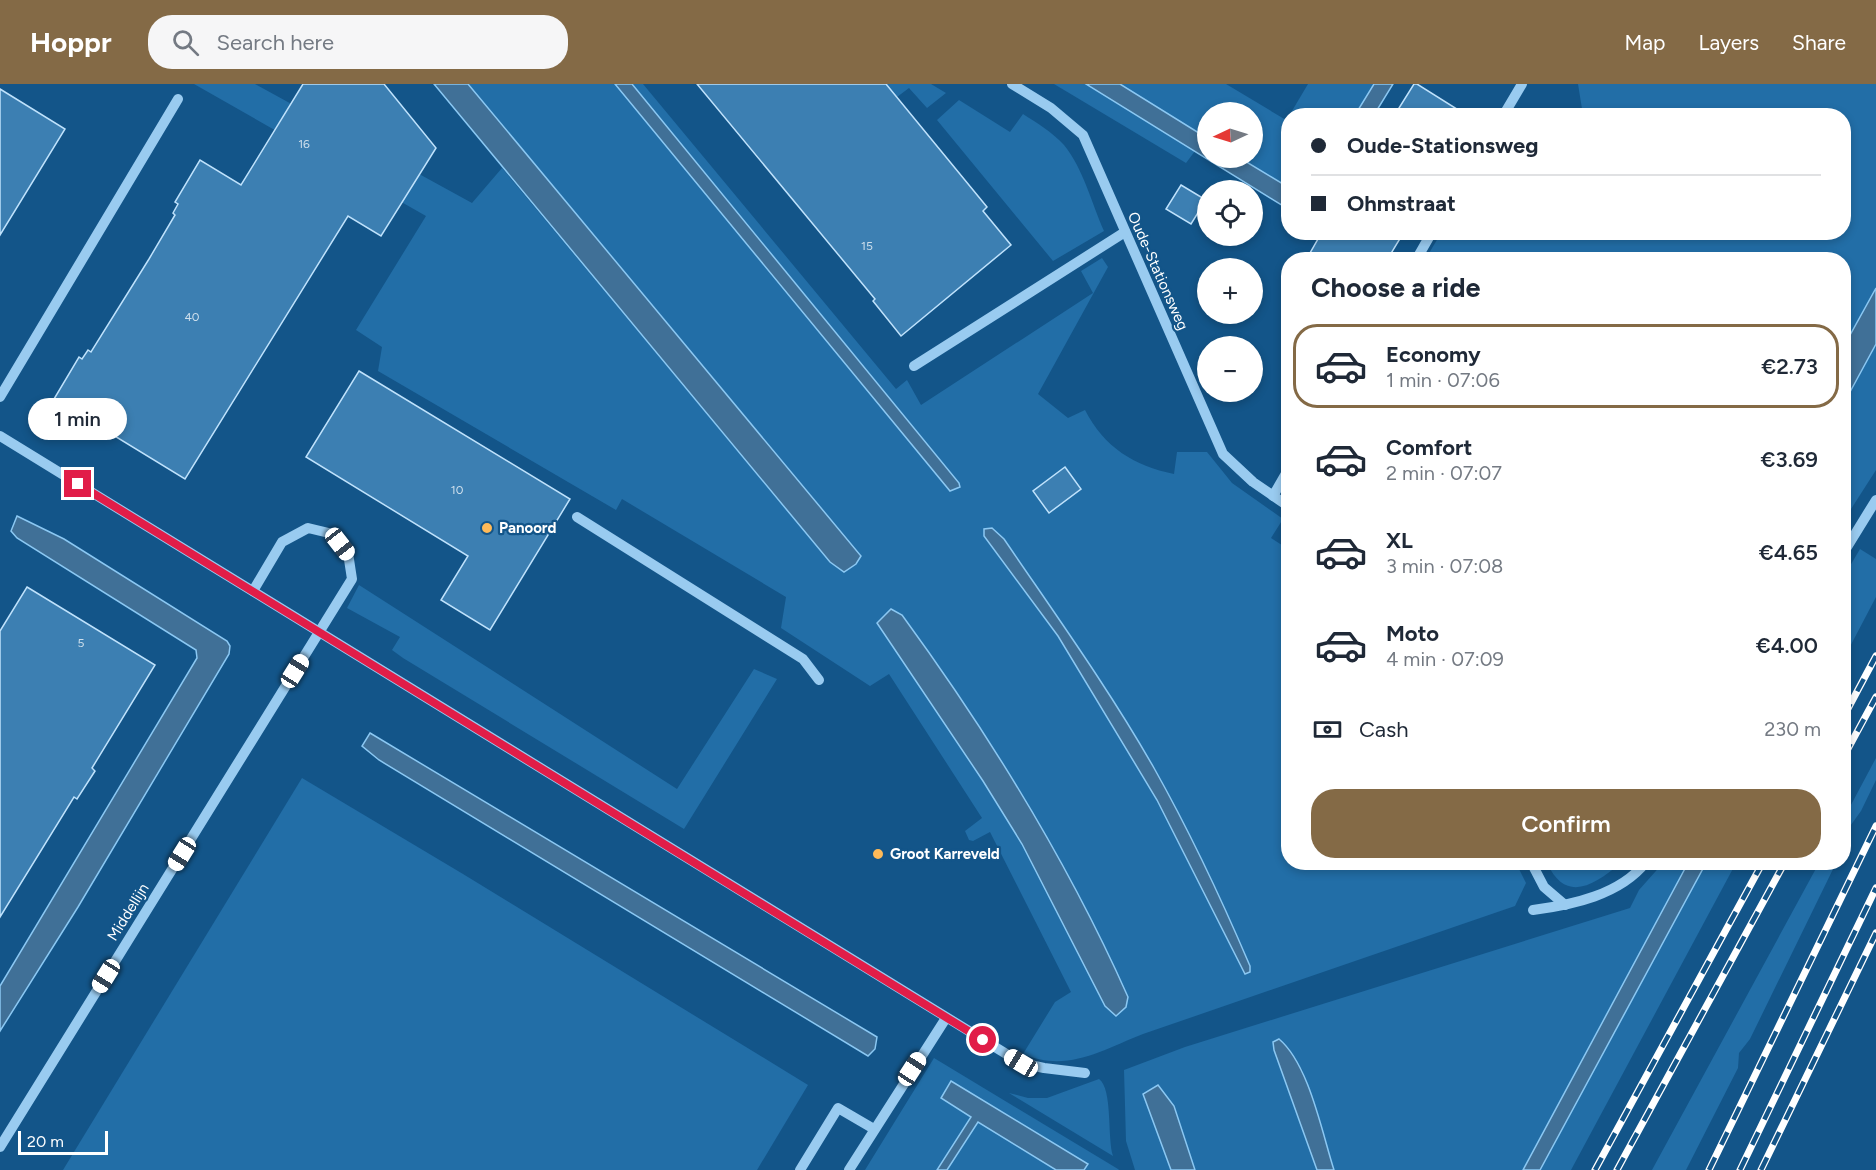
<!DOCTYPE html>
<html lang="en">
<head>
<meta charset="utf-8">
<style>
	:root { --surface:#fff; --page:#f6f6f7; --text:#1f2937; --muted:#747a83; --line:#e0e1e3; --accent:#846a46 }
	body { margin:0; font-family:Figtree,sans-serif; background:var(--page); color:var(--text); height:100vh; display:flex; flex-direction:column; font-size:22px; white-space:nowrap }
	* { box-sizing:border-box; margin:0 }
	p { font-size:20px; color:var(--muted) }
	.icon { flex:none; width:33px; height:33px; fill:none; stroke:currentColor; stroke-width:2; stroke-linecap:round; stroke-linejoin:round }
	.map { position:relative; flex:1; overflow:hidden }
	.side { position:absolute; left:1281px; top:168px; width:570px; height:618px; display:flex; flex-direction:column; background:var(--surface); border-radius:24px; box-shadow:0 3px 9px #0003 }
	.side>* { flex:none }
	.hud { position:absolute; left:1281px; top:24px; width:570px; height:132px; border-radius:24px; box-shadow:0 3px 9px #0003; display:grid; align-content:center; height:132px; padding:0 30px; background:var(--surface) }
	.needle { width:39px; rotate:266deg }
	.fabs { position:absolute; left:1197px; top:18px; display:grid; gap:12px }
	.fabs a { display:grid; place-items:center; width:66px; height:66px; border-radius:50%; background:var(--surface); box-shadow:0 3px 9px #0003; font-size:30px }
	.scale { position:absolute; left:18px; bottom:15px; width:90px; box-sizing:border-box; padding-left:6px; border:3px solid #fff; border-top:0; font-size:16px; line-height:21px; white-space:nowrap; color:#fff; -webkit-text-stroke:4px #135589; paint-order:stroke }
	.end { position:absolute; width:27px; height:27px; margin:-14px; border:8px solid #e11d48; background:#fff; box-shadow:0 0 0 3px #fff }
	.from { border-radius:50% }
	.bubble { position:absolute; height:42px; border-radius:21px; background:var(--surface); box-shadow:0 3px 9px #0003; font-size:20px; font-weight:600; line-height:42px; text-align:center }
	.car { position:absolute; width:18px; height:36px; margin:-18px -9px; border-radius:8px; box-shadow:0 0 4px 2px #0007; background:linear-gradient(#fff 24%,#345 0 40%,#fff 0 76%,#345 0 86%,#fff 0) }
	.hud b { display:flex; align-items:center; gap:21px; height:57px; font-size:22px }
	.hud b+b { border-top:2px solid var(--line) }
	.hud i { width:15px; height:15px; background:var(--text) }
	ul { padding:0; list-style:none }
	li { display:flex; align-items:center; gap:18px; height:84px; margin:0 12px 9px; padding:0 18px; border:3px solid transparent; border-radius:24px }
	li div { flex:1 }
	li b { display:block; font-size:22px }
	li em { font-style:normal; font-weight:600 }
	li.selected { border-color:var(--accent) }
	li>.icon { width:54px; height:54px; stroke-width:1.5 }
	h2 { padding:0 30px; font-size:27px; line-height:72px }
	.pay { display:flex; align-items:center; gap:15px; height:66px; padding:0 30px; font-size:22px }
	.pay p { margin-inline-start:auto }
	.primary-button { display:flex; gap:12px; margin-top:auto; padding:12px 30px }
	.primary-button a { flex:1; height:69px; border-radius:24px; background:var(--accent); color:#fff; font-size:24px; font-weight:600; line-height:69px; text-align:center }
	header { display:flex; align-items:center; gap:36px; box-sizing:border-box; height:84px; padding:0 30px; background:var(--accent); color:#fff }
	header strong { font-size:28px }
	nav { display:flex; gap:33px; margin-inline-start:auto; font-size:21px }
	.search { width:420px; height:54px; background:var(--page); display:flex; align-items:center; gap:15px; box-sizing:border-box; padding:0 21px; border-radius:24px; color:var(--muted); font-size:22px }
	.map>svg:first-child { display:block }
	.green { fill:#226ea7; fill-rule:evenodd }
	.water { fill:#407097; stroke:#8bc8f3; stroke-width:1.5 }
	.building { fill:#3c7fb2; stroke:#bfe2fc; stroke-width:1.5 }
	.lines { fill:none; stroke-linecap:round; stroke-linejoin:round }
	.minor { stroke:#99cbf0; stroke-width:10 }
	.rail-casing { stroke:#fff; stroke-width:7 }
	.rail { stroke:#135589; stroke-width:4.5; stroke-dasharray:14; stroke-linecap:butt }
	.route { stroke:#e11d48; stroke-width:8 }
	.poi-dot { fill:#ffba58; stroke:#135589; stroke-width:2 }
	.labels { text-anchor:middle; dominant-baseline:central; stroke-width:4.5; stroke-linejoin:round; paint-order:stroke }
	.number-label { font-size:12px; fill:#cedfec }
	.street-label { font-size:15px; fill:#fff; stroke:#135589 }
	.poi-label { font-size:15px; font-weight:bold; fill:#fff; stroke:#135589; text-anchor:start }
</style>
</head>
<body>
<header>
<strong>Hoppr</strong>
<div class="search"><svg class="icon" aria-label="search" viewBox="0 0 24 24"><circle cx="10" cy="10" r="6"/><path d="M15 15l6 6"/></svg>Search here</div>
<nav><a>Map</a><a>Layers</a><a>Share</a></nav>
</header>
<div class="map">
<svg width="1876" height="1086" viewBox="0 0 1876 1086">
	<rect width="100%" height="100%" fill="#135589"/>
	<g class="green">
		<path d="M 194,0 L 255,0 L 472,119 L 502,84 L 830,478 L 861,471 L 468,0 L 615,0 L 694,94 L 959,399 L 632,0 L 643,0 L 896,305 L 907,296 L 921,321 L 1093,209 L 1081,187 L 1102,174 L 1108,183 L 1038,310 L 1068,334 L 1085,326 C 1104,363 1134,382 1174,390 L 1177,368 L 1207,368 L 1232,399 L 1283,435 L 1271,454 L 1288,465 L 1288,778 L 1516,779 L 1526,799 L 1515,822 L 1143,950 C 1102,966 1067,989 1023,970 L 1055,918 L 1071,908 L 990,748 L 973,757 L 969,756 L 965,747 L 982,734 L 889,590 L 870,602 L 781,544 L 786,513 L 622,415 L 616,426 L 378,287 L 382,263 L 356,246 L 426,132 ZM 984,452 L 1004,455 C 1055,530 1109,605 1154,684 C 1190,748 1221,814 1250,882 L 1196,789 L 1157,716 L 1058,552 ZM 902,531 C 989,651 1067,778 1127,913 L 1057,824 L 1022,760 L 983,697 Z"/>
		<path d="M 886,0 L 931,0 L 946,9 L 927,24 L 909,4 L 897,13 Z"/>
		<path d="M 1054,0 L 1086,0 L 1195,67 L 1186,79 Z"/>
		<path d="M 1120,0 L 1226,0 L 1286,36 L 1288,32 L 1288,103 L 1240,74 L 1252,74 L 1252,28 L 1208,28 L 1207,54 Z"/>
		<path d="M 1308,0 L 1374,0 L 1355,32 L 1289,32 Z"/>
		<path d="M 1578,0 L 1876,0 L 1876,204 L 1844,262 L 1844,176 L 1425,176 L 1441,149 L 1844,148 L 1844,32 L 1583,31 Z"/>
		<path d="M 959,16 L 1010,48 L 1023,30 C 1037,39 1052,48 1064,61 C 1083,84 1092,120 1104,147 L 1053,177 L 937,36 Z"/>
		<path d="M 1876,260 L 1876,386 L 1844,436 L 1844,319 Z"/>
		<path d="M 1860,465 L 1876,475 L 1876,513 L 1844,574 L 1844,492 Z"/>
		<path d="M 359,501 L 677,705 L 754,585 L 777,595 L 684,745 L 403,574 L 392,566 L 400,553 L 347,524 Z"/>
		<path d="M 1876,674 L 1876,696 L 1861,727 L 1848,745 L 1848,753 L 1844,763 L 1844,734 Z"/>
		<path d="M 302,694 L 463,790 L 808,1001 L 757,1086 L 63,1086 Z"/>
		<path d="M 1547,779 L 1621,779 C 1594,801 1566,820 1547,779 Z"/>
		<path d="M 1663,779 L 1688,779 L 1523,1086 L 1334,1086 L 1302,985 L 1274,966 L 1317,1086 L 1195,1086 L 1174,1023 L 1143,1010 L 1171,1086 L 1135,1086 L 1126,1057 L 1124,986 L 1185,963 L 1630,824 L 1639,806 Z"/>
		<path d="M 1706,779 L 1736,779 L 1571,1086 L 1540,1086 Z"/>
		<path d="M 1819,779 L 1836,779 L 1750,955 L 1739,969 L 1738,984 L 1686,1086 L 1652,1086 Z"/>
		<path d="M 934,974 L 1118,1085 L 1119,1086 L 1084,1086 L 1087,1080 L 971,1033 L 937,1086 L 865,1086 Z"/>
		<path d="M 1099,995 C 1113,1005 1107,1054 1113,1072 L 1009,1009 L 1028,1014 L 1047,1014 Z"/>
		<path d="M 978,1038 L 1056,1086 L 947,1086 Z"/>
	</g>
	<g class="water">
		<path d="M 434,0 L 468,0 L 861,472 L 856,480 L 844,488 L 830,478 Z"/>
		<path d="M 615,0 L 632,0 L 959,399 L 960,403 L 950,407 Z"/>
		<path d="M 1086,0 L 1120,0 L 1207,54 L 1208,74 L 1240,74 L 1288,103 L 1288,125 Z"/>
		<path d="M 1374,0 L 1393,0 L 1374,31 L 1355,31 Z"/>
		<path d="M 1876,204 L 1876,260 L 1844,319 L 1844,262 Z"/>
		<path d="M 17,432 L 64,455 L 227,557 L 230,562 L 229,570 L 78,823 L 0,947 L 0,902 L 197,574 L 196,566 L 17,454 L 11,447 Z"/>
		<path d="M 992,444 L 1004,455 C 1055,530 1109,605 1154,684 C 1190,748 1221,814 1250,882 L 1250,888 L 1245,890 L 1157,716 L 1058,552 L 984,452 L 984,445 Z"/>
		<path d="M 891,525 L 902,531 C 989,650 1068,778 1128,913 L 1126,923 L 1116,932 L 1105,922 L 1022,760 L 983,697 L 877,539 Z"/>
		<path d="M 370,649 L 877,953 L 875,965 L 868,972 L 379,676 L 362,662 Z"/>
		<path d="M 1688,779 L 1706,779 L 1540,1086 L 1523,1086 Z"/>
		<path d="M 1279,955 C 1309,980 1322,1049 1334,1086 L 1317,1086 L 1274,966 L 1273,958 Z"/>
		<path d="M 951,997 L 1088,1080 L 1084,1086 L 1056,1086 L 978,1038 L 947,1086 L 937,1086 L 971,1033 L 941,1014 Z"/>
		<path d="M 1158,1001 L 1174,1022 L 1195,1086 L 1171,1086 L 1143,1010 Z"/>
	</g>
	<g class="building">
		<path d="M 303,0 L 384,0 L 436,64 L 381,152 L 348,132 L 185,395 L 54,315 L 79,273 L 82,275 L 88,266 L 91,268 L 149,175 L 175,131 L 173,129 L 178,120 L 175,118 L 200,76 L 241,101 Z"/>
		<path d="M 697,0 L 886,0 L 987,123 L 983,127 L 1011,161 L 901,252 L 873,217 L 875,215 Z"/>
		<path d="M 1414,0 L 1417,0 L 1468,32 L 1394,32 Z"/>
		<path d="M 0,5 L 65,45 L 0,151 Z"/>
		<path d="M 1181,101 L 1206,116 L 1191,140 L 1166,125 Z"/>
		<path d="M 1322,148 L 1404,148 L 1387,176 L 1306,176 Z"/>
		<path d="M 359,287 L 570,415 L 490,546 L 441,516 L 468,472 L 306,373 Z"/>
		<path d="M 1065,383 L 1081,405 L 1049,429 L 1033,407 Z"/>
		<path d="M 27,503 L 155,581 L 92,684 L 95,687 L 77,715 L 74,713 L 0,833 L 0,547 Z"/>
	</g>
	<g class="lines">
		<g class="minor">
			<path d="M 1012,0 L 1051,24 L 1083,51 L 1223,370 L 1253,398 L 1288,422"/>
			<path d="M 1503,32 L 1522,0"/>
			<path d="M 1416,176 L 1432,148"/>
			<path d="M 914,282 L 1125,148"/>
			<path d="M 0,313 L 178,15"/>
			<path d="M 0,352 L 1021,979 L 1044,984 L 1085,989"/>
			<path d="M 1273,412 L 1288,386"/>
			<path d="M 577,433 L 803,575 L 819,596"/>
			<path d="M 1844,468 L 1876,416"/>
			<path d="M 1531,778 L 1544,803 L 1565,821"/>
			<path d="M 1533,826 C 1572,821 1620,811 1646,778"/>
			<path d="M 0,1063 L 352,495 L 348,469 L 333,450 L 308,444 L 282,458 L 253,507"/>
			<path d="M 800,1086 L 838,1024 L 874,1045"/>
			<path d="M 849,1086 L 946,934"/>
		</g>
		<g class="rail-casing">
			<g id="rail">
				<path d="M 1844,632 L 1876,572"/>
				<path d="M 1844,672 L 1876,613"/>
				<path d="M 1595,1086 L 1763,778"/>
				<path d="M 1617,1086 L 1785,778"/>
				<path d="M 1709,1086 L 1876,742"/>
				<path d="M 1740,1086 L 1876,804"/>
				<path d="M 1761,1086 L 1876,849"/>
			</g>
		</g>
		<use href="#rail" class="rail"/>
	</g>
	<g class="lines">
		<path class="route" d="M 78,400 L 983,956"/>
	</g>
	<g class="poi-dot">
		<circle cx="487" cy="444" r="6"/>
		<circle cx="878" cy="770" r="6"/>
	</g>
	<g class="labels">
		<g class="number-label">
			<text x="304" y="60">16</text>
			<text x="867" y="162">15</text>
			<text x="192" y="233">40</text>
			<text x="457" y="406">10</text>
			<text x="81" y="559">5</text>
		</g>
		<g class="street-label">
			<text transform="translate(1158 187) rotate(66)">Oude-Stationsweg</text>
			<text transform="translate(128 828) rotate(-58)">Middellijn</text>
		</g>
		<g class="poi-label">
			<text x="499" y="444">Panoord</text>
			<text x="890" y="770">Groot Karreveld</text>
		</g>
	</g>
</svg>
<div class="fabs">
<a><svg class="needle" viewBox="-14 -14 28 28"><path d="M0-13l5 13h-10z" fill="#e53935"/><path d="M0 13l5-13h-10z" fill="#747a83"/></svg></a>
<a><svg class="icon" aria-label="locate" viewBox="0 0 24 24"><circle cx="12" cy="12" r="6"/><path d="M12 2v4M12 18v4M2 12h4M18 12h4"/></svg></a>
<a>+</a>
<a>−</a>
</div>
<div class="scale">20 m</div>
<i class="end from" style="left:983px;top:956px"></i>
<i class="end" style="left:78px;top:400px"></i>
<div class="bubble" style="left:28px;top:314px;width:99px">1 min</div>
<i class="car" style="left:340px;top:460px;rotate:142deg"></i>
<i class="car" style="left:295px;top:587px;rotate:32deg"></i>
<i class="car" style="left:182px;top:770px;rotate:212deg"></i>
<i class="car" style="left:106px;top:892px;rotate:212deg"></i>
<i class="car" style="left:1021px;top:979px;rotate:301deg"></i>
<i class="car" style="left:912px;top:985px;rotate:33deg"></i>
<div class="hud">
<b><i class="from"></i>Oude-Stationsweg</b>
<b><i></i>Ohmstraat</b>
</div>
<section class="side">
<h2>Choose a ride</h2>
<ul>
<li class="selected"><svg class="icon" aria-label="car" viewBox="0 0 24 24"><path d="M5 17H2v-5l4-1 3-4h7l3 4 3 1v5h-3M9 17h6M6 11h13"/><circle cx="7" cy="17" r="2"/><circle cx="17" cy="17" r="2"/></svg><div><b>Economy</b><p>1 min · 07:06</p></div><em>€2.73</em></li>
<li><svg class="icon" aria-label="car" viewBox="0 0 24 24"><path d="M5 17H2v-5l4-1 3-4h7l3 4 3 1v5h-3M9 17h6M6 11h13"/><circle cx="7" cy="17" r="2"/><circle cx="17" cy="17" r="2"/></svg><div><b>Comfort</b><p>2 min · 07:07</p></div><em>€3.69</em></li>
<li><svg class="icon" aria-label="car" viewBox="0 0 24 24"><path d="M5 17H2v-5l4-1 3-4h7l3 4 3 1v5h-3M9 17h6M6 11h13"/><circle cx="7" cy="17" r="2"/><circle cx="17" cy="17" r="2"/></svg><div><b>XL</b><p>3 min · 07:08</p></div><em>€4.65</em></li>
<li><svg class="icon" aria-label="car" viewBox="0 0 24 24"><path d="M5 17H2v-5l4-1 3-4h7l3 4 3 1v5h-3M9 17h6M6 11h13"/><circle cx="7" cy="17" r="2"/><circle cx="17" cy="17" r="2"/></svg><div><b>Moto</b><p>4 min · 07:09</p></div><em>€4.00</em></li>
</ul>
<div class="pay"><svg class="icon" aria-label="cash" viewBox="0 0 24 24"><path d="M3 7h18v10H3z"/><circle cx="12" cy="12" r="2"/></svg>Cash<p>230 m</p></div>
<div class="primary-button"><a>Confirm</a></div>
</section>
</div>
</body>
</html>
